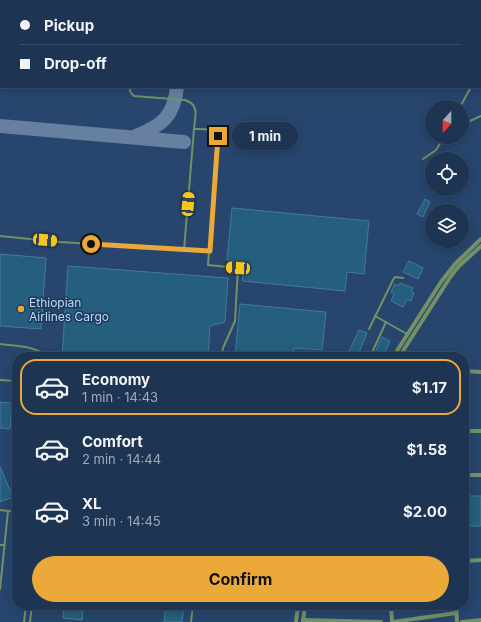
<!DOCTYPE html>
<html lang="en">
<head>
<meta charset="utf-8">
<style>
	:root { --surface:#1d3452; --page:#2a3f5c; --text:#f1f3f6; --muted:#a0aab8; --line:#3b4f69; --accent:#eba93a }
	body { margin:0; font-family:Inter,sans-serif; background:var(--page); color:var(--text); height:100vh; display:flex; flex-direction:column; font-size:15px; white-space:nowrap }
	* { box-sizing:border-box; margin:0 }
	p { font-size:13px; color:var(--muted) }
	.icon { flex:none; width:22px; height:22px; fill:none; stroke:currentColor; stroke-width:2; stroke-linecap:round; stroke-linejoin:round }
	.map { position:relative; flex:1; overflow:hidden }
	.details { position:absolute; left:12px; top:352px; width:457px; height:258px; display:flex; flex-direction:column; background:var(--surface); border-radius:16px; box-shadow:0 2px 10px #0003,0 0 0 1px var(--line) }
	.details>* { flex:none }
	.hud { position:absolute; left:0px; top:0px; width:481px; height:88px; box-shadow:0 2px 10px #0003,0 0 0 1px var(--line); display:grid; align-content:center; height:88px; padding:0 20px; background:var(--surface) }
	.needle { width:26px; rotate:201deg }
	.controls { position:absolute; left:425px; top:100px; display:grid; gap:8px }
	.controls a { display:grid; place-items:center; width:44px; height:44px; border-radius:50%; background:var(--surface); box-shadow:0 2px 10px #0003,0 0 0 1px var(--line); font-size:20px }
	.end { position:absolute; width:18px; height:18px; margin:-9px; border:5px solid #eba93a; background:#111; box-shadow:0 0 0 2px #111 }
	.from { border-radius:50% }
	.bubble { position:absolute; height:28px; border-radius:14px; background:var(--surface); box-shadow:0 2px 10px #0003,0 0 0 1px var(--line); font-size:13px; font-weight:700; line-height:28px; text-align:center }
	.car { position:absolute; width:12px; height:24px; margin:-12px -6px; border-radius:5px; box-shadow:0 0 3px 1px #0007; background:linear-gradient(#f5c518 24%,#345 0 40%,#f5c518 0 76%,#345 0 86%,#f5c518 0) }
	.hud b { display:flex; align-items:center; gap:14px; height:38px; font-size:15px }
	.hud b+b { border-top:1px solid var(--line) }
	.hud i { width:10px; height:10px; background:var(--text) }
	ul { padding:7px 0 0; list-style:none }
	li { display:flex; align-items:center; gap:12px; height:56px; margin:0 8px 6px; padding:0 12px; border:2px solid transparent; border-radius:16px }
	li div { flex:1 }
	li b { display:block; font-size:15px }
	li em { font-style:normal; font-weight:700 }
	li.current { border-color:var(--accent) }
	li>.icon { width:36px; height:36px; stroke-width:1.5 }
	.action { display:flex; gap:8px; margin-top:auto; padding:8px 20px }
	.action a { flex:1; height:46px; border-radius:24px; background:var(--accent); color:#111; font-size:16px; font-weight:700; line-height:46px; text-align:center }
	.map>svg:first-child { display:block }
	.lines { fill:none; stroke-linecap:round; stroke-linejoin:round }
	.taxiway { stroke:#6780a2; stroke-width:14 }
	.building { fill:#265e7d; stroke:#437b9b }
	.lane { stroke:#739066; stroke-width:2 }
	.street { stroke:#739066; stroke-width:4 }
	.route { stroke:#eba93a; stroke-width:5 }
	.poi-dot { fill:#eba93a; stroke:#1d3a61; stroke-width:1.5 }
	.labels { text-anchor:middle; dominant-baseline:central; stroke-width:3; stroke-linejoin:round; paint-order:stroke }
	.poi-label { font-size:12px; fill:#c7d8f1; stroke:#1d3a61; text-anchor:start }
</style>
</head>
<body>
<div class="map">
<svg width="481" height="622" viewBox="0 0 481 622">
	<rect width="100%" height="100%" fill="#27456d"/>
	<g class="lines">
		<g class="taxiway">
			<path d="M 186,1 L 186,0"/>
			<path d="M 0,126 L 184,142"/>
			<path d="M 136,136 C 161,126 174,117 177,87"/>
		</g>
	</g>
	<g class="building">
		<path d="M 425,199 L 430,202 L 423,217 L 417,214 Z"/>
		<path d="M 232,208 L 369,221 L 364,274 L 347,272 L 345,291 L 242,281 L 244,262 L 227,260 Z"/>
		<path d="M 0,254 L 46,258 L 41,329 L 0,326 Z"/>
		<path d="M 409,261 L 423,268 L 418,279 L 403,272 Z"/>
		<path d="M 68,266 L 228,278 L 225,322 L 210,326 L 208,357 L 62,357 Z"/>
		<path d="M 400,283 L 413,288 L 411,292 L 414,293 L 411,301 L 407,300 L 403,307 L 391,301 L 394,294 L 391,292 L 395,284 L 398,286 Z"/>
		<path d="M 240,304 L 326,312 L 322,350 L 294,348 L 293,357 L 235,357 Z"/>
		<path d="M 359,330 L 367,333 L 358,355 L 349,351 Z"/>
		<path d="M 382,337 L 390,341 L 383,357 L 373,357 Z"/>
		<path d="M 0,402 L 12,403 L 10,429 L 0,428 Z"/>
		<path d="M 0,467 L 13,497 L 0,502 Z"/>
		<path d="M 464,496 L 481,496 L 481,526 L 468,526 L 468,511 L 464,510 Z"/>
		<rect x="464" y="540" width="5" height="10"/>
		<path d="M 64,605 L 83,607 L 82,620 L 63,618 Z"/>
		<path d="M 166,605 L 184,605 L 182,622 L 164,622 Z"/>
	</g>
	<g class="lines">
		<g class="lane">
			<path d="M 0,29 L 1,29"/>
			<path d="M 480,71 L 481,69"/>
			<path d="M 129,87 L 131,93 L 134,96 L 185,100 C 200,105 195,116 194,129 C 204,129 212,128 218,136 L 208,265 L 238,268 L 235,321 L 223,348 L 222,357"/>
			<path d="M 460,107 L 471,87"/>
			<path d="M 462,122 L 470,121 L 481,116"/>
			<path d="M 423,159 L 436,150 L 444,137"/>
			<path d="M 0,236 L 60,242 L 210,251"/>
			<path d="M 184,250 L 194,129"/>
			<path d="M 375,316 L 407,334"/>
			<path d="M 369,329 L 394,278 L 396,277 L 403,278"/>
			<path d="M 0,344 C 13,346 39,346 46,357"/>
			<path d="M 370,357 L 386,322"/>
			<path d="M 0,380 L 17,381"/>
			<path d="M 0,510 L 17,512"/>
			<path d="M 0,545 L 4,545"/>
			<path d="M 0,589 L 8,511"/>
			<path d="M 24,622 L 26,605"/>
			<path d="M 30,622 L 32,605"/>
			<path d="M 191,622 L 193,605"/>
		</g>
		<g class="street">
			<path d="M 393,357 L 441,282 L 455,264 L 481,239"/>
			<path d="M 399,357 L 451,276 L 459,266 L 481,246"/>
			<path d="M 464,371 L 481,372"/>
			<path d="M 464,431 L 481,431"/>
			<path d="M 464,475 L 481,475"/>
			<path d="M 464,561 L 481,560"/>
			<path d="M 391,605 L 392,622"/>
			<path d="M 456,605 L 457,622"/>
			<path d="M 303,620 L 381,622"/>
			<path d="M 296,622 L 298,605"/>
			<path d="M 303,622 L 305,605"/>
			<path d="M 393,622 L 456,613"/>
			<path d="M 462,622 L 481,620"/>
		</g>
	</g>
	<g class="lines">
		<path class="route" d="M 91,244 L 210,251 L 218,136"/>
	</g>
	<circle class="poi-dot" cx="21" cy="309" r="4"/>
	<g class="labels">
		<g class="poi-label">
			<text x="29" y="302">Ethiopian<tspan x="29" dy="14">Airlines Cargo</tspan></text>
		</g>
	</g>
</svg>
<div class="controls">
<a><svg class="needle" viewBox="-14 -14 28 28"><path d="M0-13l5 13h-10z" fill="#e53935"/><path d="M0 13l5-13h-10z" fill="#a0aab8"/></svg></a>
<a><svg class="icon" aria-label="locate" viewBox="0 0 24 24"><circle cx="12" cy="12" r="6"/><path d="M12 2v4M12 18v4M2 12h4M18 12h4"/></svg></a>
<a><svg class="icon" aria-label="layers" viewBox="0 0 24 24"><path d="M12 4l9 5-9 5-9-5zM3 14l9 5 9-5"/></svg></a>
</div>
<i class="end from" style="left:91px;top:244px"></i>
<i class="end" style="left:218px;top:136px"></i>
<div class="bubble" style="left:232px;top:122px;width:66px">1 min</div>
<i class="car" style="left:188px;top:204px;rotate:5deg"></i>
<i class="car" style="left:45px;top:240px;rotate:95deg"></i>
<i class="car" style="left:238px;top:268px;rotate:274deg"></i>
<div class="hud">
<b><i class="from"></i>Pickup</b>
<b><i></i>Drop-off</b>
</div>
<section class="details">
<ul>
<li class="current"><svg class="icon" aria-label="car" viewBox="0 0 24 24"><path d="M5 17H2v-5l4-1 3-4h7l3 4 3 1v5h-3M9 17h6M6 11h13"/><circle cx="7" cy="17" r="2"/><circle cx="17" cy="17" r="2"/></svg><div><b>Economy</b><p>1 min · 14:43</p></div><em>$1.17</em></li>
<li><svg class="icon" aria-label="car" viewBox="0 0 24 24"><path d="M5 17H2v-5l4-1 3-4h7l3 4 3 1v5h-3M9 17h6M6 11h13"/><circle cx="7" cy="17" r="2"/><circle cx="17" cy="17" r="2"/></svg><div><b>Comfort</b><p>2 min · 14:44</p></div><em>$1.58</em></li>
<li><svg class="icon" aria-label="car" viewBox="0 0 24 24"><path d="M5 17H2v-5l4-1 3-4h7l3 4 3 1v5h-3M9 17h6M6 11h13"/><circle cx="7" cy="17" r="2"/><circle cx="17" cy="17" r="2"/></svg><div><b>XL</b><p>3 min · 14:45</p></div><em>$2.00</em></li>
</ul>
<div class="action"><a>Confirm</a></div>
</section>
</div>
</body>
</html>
